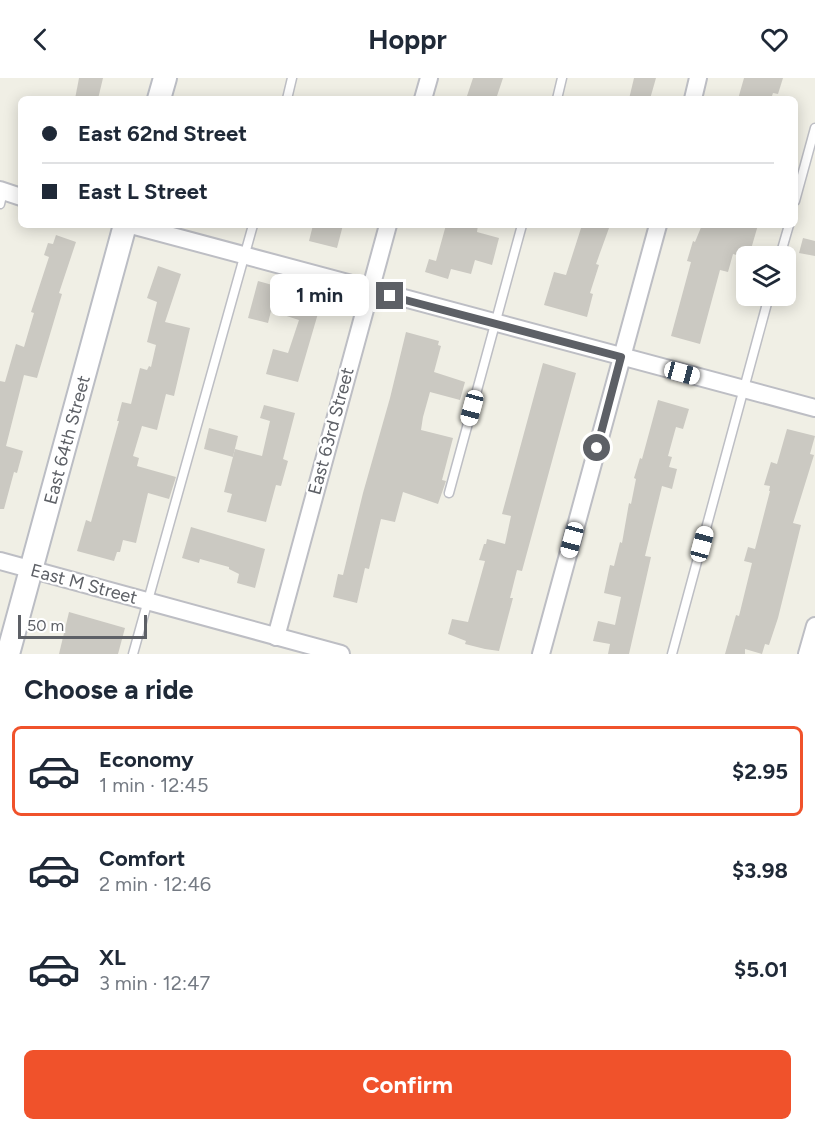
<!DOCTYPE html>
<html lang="en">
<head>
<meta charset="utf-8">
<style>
	:root { --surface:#fff; --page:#f6f6f7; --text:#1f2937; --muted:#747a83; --line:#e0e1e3; --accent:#f0522b }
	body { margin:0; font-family:Figtree,sans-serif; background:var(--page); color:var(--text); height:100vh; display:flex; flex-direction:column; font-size:22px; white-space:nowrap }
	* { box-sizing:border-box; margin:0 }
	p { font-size:20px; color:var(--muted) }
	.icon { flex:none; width:33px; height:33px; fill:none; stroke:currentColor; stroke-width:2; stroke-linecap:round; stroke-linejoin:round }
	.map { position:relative; height:576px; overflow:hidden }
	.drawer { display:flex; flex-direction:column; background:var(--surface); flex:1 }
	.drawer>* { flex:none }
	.guide { position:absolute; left:18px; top:18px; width:780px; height:132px; border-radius:9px; box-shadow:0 3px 15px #0003; display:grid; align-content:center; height:132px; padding:0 24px; background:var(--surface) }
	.buttons { position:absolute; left:736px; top:168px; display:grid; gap:12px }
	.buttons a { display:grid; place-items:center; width:60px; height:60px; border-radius:9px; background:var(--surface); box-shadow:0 3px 15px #0003; font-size:30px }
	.scale { position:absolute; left:18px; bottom:15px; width:129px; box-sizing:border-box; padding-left:6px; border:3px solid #5d6066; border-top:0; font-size:16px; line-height:21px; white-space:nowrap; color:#5d6066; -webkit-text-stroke:4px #fff; paint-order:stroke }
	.end { position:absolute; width:27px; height:27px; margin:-14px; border:8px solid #5d6066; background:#fff; box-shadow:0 0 0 3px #fff }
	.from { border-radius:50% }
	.bubble { position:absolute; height:42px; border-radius:9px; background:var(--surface); box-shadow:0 3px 15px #0003; font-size:20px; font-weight:700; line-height:42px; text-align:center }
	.car { position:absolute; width:18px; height:36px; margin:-18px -9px; border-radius:8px; box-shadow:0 0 4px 2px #0007; background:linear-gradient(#fff 24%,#345 0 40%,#fff 0 76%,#345 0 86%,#fff 0) }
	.guide b { display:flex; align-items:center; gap:21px; height:57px; font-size:22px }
	.guide b+b { border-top:2px solid var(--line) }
	.guide i { width:15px; height:15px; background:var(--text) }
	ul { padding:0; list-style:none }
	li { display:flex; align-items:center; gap:18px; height:90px; margin:0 12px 9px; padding:0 12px; border:3px solid transparent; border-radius:9px }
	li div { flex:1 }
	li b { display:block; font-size:22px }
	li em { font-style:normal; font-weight:700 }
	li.active { border-color:var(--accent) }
	li>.icon { width:54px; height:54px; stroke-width:1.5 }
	h2 { padding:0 24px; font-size:27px; line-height:72px }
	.button { display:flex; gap:12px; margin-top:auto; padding:12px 24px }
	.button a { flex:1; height:69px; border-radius:9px; background:var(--accent); color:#fff; font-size:24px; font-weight:700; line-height:69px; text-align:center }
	header { display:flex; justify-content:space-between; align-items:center; height:78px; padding:0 24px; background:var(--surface); font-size:27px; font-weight:700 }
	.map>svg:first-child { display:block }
	.building { fill:#cbc9c2 }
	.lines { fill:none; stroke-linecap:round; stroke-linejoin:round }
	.lane-casing { stroke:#bdbec4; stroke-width:11 }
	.street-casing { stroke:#bdbec4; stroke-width:20 }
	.secondary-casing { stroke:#bbbdc4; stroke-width:26 }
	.lane { stroke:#fff; stroke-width:8 }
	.street { stroke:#fff; stroke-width:16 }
	.secondary { stroke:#fff; stroke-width:22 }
	.route { stroke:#5d6066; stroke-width:8 }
	.labels { text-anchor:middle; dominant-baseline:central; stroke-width:4.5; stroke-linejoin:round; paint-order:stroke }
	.street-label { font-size:18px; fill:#5d6066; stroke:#fff }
</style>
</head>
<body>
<header><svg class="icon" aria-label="back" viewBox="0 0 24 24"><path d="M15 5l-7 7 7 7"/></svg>Hoppr<svg class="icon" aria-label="heart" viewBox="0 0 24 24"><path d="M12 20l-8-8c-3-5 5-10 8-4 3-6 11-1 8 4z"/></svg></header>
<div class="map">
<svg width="815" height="576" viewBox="0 0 815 576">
	<rect width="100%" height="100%" fill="#f0efe5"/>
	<g class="building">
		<path d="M 79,0 L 103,0 L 98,21 L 75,21 Z"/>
		<path d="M 473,0 L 503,0 L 496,21 L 466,21 Z"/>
		<path d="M 634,0 L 656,0 L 650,21 L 629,21 Z"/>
		<path d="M 744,0 L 783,0 L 778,16 L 773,15 L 771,21 L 738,21 Z"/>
		<path d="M 313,147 L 343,147 L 337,170 L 309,163 Z"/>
		<path d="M 446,147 L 478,147 L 477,154 L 499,160 L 492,187 L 475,182 L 471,196 L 451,191 L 448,201 L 425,194 L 429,181 L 436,183 Z"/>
		<path d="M 582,147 L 601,147 L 609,150 L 596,186 L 599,187 L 590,215 L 593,216 L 587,239 L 544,227 L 554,194 L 566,197 Z"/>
		<path d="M 702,147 L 758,147 L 749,178 L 747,180 L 733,176 L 728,194 L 720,192 L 700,266 L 671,258 L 691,184 L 687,183 L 693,163 L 695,164 Z"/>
		<path d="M 56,157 L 76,164 L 59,215 L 62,216 L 37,300 L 24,297 L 6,368 L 23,373 L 17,395 L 14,394 L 4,431 L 0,431 L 0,303 L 5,304 L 16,266 L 24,269 L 34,235 L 31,234 L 49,179 L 44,177 L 48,165 L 53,166 Z"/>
		<path d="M 803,160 L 815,163 L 815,178 L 799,175 Z"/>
		<path d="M 158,188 L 181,196 L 165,244 L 190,250 L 174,318 L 166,316 L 157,352 L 142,348 L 133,378 L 139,380 L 137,388 L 176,399 L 169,421 L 148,415 L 136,465 L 123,462 L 120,474 L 117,474 L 114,483 L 77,473 L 86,442 L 91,444 L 119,343 L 117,343 L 122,324 L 131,326 L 140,290 L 147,292 L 149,288 L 151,289 L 156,267 L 147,264 L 157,224 L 147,220 Z"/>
		<path d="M 258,203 L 276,208 L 274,218 L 319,232 L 298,304 L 266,296 L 273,271 L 288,275 L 299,242 L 271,233 L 268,245 L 248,240 Z"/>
		<path d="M 406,254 L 439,263 L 438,267 L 441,268 L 434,294 L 465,304 L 460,322 L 430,314 L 423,339 L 421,352 L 453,360 L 442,402 L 446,403 L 438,426 L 403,414 L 395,444 L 381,441 L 369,491 L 365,490 L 357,525 L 333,519 L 338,496 L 343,497 L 363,415 L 390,320 Z"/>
		<path d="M 543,285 L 576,295 L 522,493 L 517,492 L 510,520 L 513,520 L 499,573 L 485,571 L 465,566 L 466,563 L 448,556 L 452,541 L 468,544 L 485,483 L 479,482 L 484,466 L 486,466 L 487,461 L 505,466 L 511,438 L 502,436 Z"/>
		<path d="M 658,322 L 689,331 L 683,351 L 676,349 L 668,378 L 672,379 L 669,389 L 677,391 L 672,411 L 662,408 L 645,478 L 651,479 L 629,576 L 608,576 L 610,566 L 593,563 L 598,543 L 615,547 L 621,519 L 604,515 L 610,487 L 614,488 L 620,464 L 622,465 L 629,425 L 631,426 L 636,401 L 634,400 L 640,380 L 642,381 Z"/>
		<path d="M 264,327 L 295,335 L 283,381 L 288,383 L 281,408 L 276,407 L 266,444 L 227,434 L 232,416 L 224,414 L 235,371 L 262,378 L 270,343 L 260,340 Z"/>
		<path d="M 209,350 L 238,358 L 233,379 L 204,371 Z"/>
		<path d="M 787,351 L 815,358 L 810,376 L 814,377 L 793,445 L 801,447 L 778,540 L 769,567 L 765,566 L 762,576 L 745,571 L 745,576 L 725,576 L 736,537 L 739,538 L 752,485 L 744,483 L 748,469 L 755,471 L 770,413 L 769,413 L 770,408 L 764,407 L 771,384 L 777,386 Z"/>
		<path d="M 191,449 L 265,471 L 255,510 L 237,505 L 239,496 L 229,491 L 229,489 L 200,481 L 199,485 L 182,480 Z"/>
		<path d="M 69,534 L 125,550 L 118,576 L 59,576 Z"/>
	</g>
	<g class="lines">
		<g class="lane-casing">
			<g id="lane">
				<path d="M 287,21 L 292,0"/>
				<path d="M 557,21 L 562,0"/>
				<path d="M 795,123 L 815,50"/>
				<path d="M 0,126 L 3,113"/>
				<path d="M 780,178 L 789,147"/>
				<path d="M 449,415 L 522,147"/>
				<path d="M 133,576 L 253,147"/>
				<path d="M 672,576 L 769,218"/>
			</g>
		</g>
		<g class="street-casing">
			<g id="street">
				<path d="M 423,21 L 429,0"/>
				<path d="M 693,21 L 698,0"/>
				<path d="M 0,112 L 21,119"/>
				<path d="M 131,147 L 815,330"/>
				<path d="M 0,483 L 341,576"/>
				<path d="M 276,559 L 388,147"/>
				<path d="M 541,576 L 658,147"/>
				<path d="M 807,576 L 815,548"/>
			</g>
		</g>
		<g class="secondary-casing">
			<g id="secondary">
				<path d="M 159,21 L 165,0"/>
				<path d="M 8,576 L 125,147"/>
			</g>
		</g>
		<use href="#lane" class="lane"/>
		<use href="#street" class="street"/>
		<use href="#secondary" class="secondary"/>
	</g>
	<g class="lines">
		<path class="route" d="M 390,218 L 621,279 L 597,370"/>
	</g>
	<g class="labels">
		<g class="street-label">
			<text transform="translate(331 353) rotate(-75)">East 63rd Street</text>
			<text transform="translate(67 362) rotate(-75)">East 64th Street</text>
			<text transform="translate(84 506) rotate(15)">East M Street</text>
		</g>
	</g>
</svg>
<div class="buttons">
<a><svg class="icon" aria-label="layers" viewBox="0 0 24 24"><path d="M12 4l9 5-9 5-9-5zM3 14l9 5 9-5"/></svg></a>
</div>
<div class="scale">50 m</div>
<i class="end from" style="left:597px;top:370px"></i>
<i class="end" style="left:390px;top:218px"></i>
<div class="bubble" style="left:270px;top:196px;width:99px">1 min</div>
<i class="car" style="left:682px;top:295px;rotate:105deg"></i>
<i class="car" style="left:472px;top:330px;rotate:195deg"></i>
<i class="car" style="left:572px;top:462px;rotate:195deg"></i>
<i class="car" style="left:702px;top:466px;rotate:15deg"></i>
<div class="guide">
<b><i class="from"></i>East 62nd Street</b>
<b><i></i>East L Street</b>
</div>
</div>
<section class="drawer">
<h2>Choose a ride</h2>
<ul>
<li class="active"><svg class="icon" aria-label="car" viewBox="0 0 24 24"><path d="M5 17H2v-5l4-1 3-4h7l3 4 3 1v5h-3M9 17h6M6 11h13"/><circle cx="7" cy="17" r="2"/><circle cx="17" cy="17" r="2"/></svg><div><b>Economy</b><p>1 min · 12:45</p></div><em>$2.95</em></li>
<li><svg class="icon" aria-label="car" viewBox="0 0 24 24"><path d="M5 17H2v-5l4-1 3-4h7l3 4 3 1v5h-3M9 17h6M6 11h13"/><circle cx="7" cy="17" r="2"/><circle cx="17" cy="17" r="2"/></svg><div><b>Comfort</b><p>2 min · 12:46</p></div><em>$3.98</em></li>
<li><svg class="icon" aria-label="car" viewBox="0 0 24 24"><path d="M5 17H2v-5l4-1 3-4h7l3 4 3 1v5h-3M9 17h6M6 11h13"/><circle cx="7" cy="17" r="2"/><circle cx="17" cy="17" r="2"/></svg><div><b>XL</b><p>3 min · 12:47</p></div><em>$5.01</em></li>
</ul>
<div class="button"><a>Confirm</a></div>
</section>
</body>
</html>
